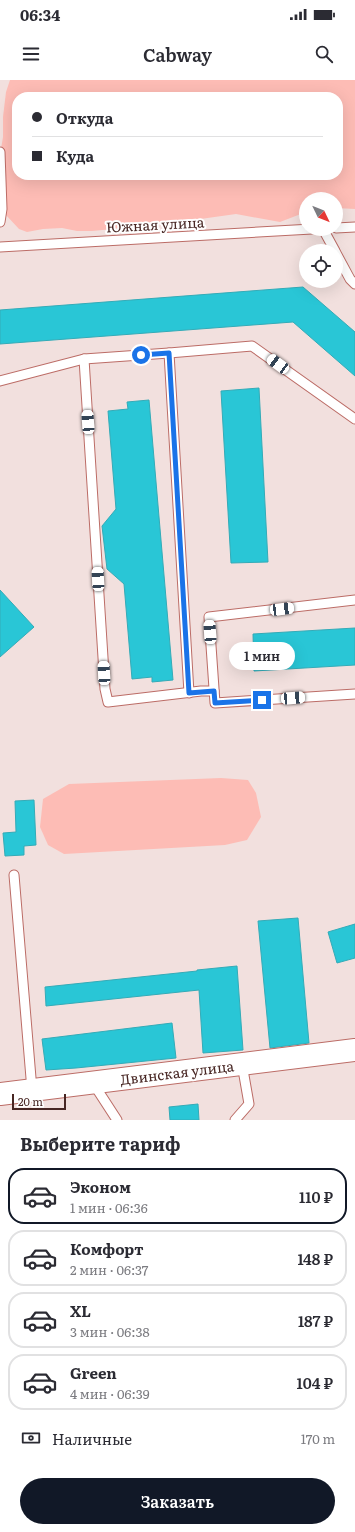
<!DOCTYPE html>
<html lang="ru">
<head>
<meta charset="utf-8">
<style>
	:root { --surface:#fff; --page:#f7f7f7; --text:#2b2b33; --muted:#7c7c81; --line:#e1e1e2; --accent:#111827 }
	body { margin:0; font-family:Literata,serif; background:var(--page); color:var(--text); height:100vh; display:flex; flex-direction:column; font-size:15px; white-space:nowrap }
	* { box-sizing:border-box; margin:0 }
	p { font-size:13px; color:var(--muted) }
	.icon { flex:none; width:22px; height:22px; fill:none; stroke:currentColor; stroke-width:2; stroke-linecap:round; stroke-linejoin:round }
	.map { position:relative; height:1040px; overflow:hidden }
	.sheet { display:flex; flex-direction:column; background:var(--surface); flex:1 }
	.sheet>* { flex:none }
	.hud { position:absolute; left:12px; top:12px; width:331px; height:88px; border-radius:16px; box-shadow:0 4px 16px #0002; display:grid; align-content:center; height:88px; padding:0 20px; background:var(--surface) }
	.needle { width:26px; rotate:133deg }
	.fabs { position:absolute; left:299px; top:112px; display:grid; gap:8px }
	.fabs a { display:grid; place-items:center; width:44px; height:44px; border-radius:50%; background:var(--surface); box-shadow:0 4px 16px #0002; font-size:20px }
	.scale { position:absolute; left:12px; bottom:10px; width:54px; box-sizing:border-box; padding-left:4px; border:2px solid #472623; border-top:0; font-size:11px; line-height:14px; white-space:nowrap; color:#472623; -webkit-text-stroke:3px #fff; paint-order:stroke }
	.end { position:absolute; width:18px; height:18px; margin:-9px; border:5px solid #1a73e8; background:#fff; box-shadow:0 0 0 2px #fff }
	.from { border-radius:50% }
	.bubble { position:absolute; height:28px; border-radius:14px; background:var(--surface); box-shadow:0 4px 16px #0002; font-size:13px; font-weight:600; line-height:28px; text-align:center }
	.car { position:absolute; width:12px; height:24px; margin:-12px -6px; border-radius:5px; box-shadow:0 0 3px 1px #0007; background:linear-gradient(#fff 24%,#345 0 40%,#fff 0 76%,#345 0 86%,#fff 0) }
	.hud b { display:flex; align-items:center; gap:14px; height:38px; font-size:15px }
	.hud b+b { border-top:1px solid var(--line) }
	.hud i { width:10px; height:10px; background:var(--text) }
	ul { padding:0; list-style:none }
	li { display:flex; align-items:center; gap:12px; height:56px; margin:0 8px 6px; padding:0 12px; border:2px solid var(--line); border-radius:16px }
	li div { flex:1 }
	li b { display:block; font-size:15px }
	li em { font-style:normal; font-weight:600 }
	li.active { border-color:var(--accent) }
	li>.icon { width:36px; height:36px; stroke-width:1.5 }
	h2 { padding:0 20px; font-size:18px; line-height:48px }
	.pay { display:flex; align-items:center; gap:10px; height:44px; padding:0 20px; font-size:15px }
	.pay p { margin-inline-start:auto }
	.primary-button { display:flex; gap:8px; margin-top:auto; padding:8px 20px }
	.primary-button a { flex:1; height:46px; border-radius:24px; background:var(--accent); color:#fff; font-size:16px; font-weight:600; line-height:46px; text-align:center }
	.status { display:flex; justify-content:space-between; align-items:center; height:28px; padding:0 20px; background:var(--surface); direction:ltr }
	.status svg { height:11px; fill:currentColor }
	header { display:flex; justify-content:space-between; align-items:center; height:52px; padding:0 20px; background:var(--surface); font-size:18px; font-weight:600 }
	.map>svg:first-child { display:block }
	.green { fill:#fdbcb5; fill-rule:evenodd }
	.building { fill:#29c6d6; stroke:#34abb7 }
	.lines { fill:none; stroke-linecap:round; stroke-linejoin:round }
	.service-casing { stroke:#bc6c66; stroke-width:11 }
	.tertiary-casing { stroke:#bc6c66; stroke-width:24 }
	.service { stroke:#fff; stroke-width:9 }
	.tertiary { stroke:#fff; stroke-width:22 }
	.route { stroke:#1a73e8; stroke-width:5 }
	.labels { text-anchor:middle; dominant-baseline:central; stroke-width:4; stroke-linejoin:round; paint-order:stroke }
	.street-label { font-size:14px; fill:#472623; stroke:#fff }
</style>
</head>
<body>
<div class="status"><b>06:34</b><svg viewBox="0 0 49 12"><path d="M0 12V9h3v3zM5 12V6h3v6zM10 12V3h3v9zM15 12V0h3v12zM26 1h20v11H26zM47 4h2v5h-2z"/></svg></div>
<header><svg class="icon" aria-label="menu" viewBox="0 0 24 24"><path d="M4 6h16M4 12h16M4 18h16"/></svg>Cabway<svg class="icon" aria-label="search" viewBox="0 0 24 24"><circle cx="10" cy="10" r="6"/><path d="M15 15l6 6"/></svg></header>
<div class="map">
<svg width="355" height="1040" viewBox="0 0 355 1040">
	<rect width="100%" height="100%" fill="#f2e0de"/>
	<g class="green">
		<path d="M 10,0 L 355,0 L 355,129 L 336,128 L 336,119 L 306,119 L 306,132 L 280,142 L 236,134 L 179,142 L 143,142 L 113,149 L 92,151 L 77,151 L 62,148 L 43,149 L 27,152 L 19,149 L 6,135 L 1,69 L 3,57 L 3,37 L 6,12 ZM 17,17 L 338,17 L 338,95 L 17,95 Z"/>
		<path d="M 221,698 L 248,700 L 256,713 L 261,737 L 247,760 L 225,765 L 64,774 L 48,765 L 40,747 L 43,719 L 69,704 Z"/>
	</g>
	<g class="building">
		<path d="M 303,207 L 355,252 L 355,296 L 293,242 L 0,264 L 0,230 Z"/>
		<path d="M 259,308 L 268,482 L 231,483 L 221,311 Z"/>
		<path d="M 149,320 L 173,600 L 152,602 L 152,597 L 132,599 L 124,504 L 107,489 L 102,446 L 116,429 L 108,331 L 128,329 L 127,322 Z"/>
		<path d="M 0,510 L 34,547 L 0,577 Z"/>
		<path d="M 355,548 L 355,585 L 254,591 L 253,554 Z"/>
		<path d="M 34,720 L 36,765 L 24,766 L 24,775 L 5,776 L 3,753 L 16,752 L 15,721 Z"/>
		<path d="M 298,838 L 309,963 L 270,968 L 258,841 Z"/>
		<path d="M 355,844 L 355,878 L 337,883 L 328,852 Z"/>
		<path d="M 237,886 L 243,970 L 203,973 L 199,910 L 46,926 L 45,907 L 197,891 L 197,890 Z"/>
		<path d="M 172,943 L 176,978 L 76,988 L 46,990 L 42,959 Z"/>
		<path d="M 198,1024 L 199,1040 L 170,1040 L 169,1027 Z"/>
	</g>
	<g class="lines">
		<g class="service-casing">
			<g id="service">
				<path d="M 0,72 L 2,129 L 0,142"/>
				<path d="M 336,148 L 355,147"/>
				<path d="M 323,149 L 335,171"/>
				<path d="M 0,167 L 312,149"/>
				<path d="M 336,173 L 350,199 L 355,204"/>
				<path d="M 169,273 L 189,613"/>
				<path d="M 84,279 L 105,609 L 108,622 L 201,611 L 214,611"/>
				<path d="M 0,301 L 84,279 L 169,273 L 252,266 L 355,339"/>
				<path d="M 355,520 L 209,537 L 215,623 L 355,614"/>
				<path d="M 14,795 L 32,1010"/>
				<path d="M 93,1003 L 117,1040"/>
				<path d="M 235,1040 L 249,1024 L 242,984"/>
			</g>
		</g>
		<g class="tertiary-casing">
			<path id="tertiary" d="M 0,1014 L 355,970"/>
		</g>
		<use href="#service" class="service"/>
		<use href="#tertiary" class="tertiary"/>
	</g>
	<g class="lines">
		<path class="route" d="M 141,275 L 169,273 L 189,613 L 214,611 L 215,623 L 262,620"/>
	</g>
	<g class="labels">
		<g class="street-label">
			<text transform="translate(155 144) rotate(-3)">Южная улица</text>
			<text transform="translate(177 992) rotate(-7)">Двинская улица</text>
		</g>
	</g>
</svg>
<div class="fabs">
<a><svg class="needle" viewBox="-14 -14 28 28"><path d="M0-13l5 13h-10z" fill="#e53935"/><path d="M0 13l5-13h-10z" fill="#7c7c81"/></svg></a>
<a><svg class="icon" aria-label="locate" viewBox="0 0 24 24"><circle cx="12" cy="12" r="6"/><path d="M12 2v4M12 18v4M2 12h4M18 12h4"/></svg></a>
</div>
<div class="scale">20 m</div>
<i class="end from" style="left:141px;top:275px"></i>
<i class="end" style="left:262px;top:620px"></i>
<div class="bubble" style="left:229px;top:562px;width:66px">1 мин</div>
<i class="car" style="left:278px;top:284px;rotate:306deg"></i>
<i class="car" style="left:88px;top:342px;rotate:356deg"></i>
<i class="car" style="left:98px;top:499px;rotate:357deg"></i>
<i class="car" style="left:282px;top:529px;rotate:83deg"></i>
<i class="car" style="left:210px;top:552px;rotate:356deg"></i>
<i class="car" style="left:104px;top:593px;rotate:357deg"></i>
<i class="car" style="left:293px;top:618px;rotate:86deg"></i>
<div class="hud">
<b><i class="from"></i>Откуда</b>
<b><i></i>Куда</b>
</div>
</div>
<section class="sheet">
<h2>Выберите тариф</h2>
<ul>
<li class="active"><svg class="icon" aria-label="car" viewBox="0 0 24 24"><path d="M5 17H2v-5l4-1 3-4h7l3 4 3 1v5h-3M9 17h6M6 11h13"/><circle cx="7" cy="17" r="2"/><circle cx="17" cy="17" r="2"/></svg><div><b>Эконом</b><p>1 мин · 06:36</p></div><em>110 ₽</em></li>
<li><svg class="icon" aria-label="car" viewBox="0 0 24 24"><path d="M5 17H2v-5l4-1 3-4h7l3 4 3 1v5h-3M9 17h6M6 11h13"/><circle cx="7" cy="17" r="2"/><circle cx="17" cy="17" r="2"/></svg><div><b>Комфорт</b><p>2 мин · 06:37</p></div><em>148 ₽</em></li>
<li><svg class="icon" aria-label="car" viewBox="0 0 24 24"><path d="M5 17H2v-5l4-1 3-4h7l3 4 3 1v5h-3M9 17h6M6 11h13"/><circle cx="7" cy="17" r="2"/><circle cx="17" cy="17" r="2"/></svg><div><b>XL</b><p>3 мин · 06:38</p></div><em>187 ₽</em></li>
<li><svg class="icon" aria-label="car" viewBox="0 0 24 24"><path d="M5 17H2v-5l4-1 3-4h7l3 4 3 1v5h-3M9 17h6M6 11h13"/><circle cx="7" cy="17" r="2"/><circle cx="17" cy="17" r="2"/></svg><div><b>Green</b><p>4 мин · 06:39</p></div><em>104 ₽</em></li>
</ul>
<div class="pay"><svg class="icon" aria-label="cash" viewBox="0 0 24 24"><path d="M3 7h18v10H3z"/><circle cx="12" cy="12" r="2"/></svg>Наличные<p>170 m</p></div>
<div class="primary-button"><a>Заказать</a></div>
</section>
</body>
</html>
